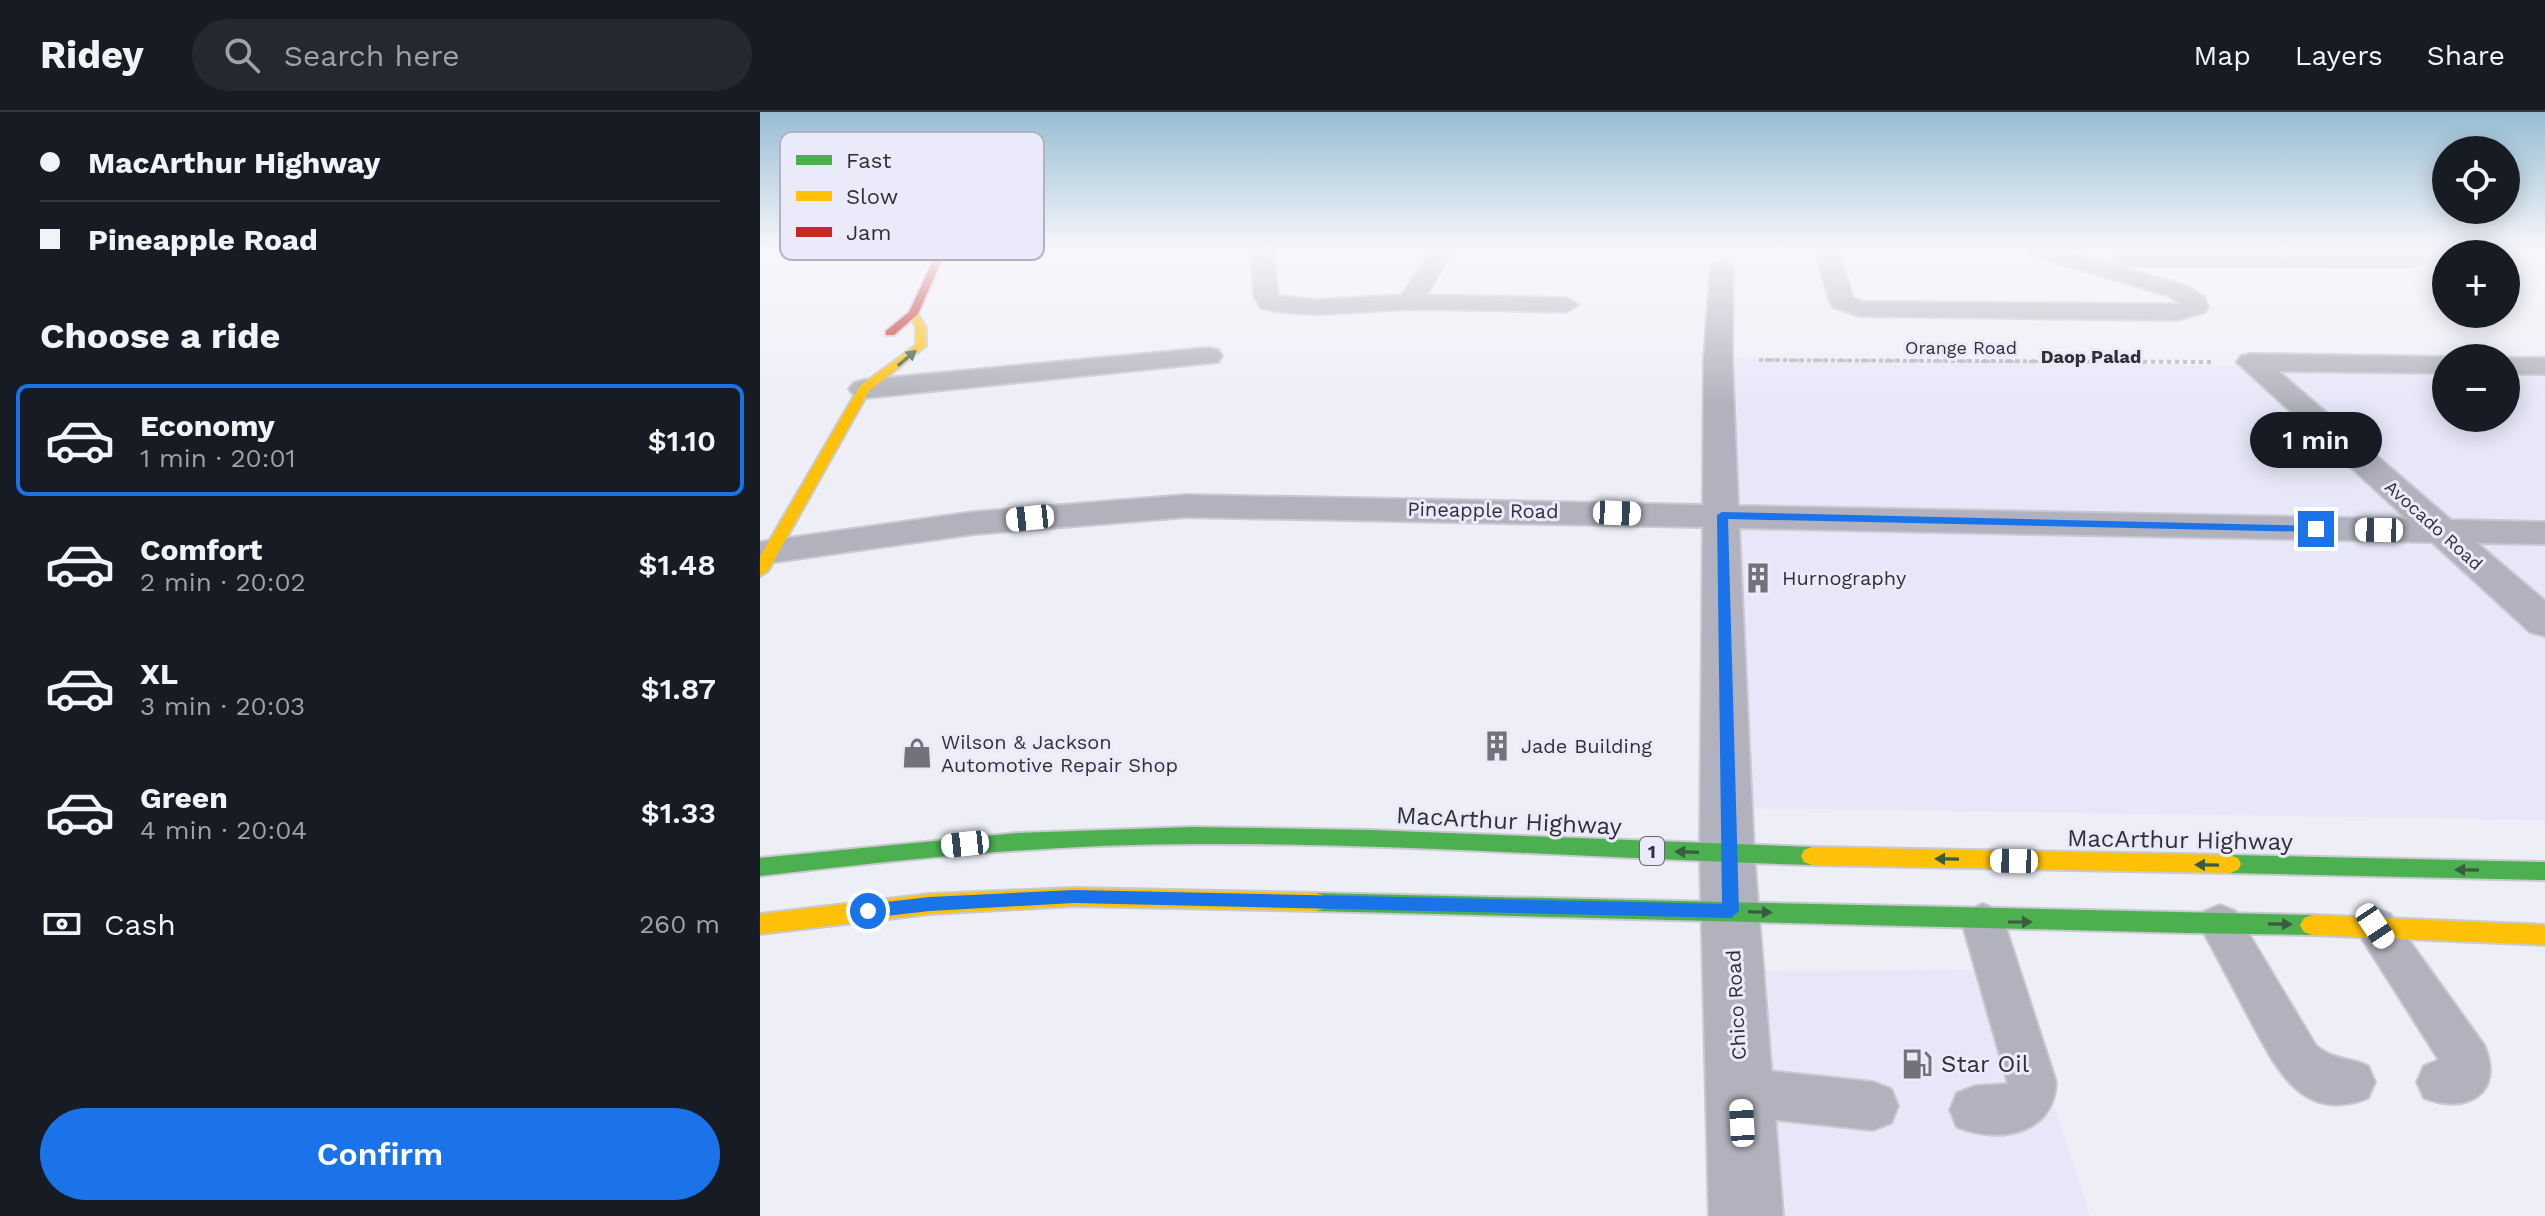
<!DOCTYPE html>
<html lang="en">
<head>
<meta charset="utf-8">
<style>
	:root { --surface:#171b24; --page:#242831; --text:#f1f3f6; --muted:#9ea1a6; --line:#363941; --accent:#1a73e8 }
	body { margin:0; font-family:"Work Sans",sans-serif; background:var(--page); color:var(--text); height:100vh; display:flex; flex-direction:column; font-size:30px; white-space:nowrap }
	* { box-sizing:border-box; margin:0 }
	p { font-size:26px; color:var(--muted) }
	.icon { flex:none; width:44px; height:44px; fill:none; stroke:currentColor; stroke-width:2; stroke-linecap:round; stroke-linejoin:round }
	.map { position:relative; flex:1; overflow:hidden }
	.sheet { display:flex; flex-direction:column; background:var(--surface); width:760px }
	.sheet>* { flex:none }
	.guide { display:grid; align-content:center; height:176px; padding:0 40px; background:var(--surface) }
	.fabs { position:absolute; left:1672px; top:24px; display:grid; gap:16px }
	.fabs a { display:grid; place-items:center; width:88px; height:88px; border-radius:50%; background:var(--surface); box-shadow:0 4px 20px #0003; font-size:40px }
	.end { position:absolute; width:36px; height:36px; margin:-18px; border:10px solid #1a73e8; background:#fff; box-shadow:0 0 0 4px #fff }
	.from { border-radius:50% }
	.bubble { position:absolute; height:56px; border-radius:28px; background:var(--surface); box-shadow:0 4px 20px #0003; font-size:26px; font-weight:600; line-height:56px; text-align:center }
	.car { position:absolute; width:24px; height:48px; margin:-24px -12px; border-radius:10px; box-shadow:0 0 6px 2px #0007; background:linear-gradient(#fff 24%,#345 0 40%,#fff 0 76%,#345 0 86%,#fff 0) }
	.guide b { display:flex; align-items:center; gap:28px; height:76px; font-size:30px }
	.guide b+b { border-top:2px solid var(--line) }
	.guide i { width:20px; height:20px; background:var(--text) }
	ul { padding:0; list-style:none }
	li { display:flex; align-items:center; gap:24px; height:112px; margin:0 16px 12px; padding:0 24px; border:4px solid transparent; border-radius:12px }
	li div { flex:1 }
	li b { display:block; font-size:30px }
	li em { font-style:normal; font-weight:600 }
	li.on { border-color:var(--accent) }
	li>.icon { width:72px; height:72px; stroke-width:1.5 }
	h2 { padding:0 40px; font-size:36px; line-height:96px }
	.pay { display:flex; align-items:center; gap:20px; height:88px; padding:0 40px; font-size:30px }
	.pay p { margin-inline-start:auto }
	.cta { display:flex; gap:16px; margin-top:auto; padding:16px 40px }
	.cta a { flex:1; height:92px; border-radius:48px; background:var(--accent); color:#fff; font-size:32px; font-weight:600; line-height:92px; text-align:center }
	header { display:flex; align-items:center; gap:48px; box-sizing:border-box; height:112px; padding:0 40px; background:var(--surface); border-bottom:2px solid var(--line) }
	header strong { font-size:38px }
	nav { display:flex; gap:44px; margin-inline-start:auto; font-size:28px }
	.search { width:560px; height:72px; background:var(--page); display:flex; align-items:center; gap:20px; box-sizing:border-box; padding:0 28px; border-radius:44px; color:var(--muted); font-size:30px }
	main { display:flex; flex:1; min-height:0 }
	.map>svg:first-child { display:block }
	.built { fill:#e7e7f9 }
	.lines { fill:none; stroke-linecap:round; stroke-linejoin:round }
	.lane-casing { stroke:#c9c9d0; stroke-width:4 }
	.street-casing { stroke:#c9c9d0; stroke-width:4 }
	.fast-casing { stroke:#c9c9d0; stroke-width:4 }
	.slow-casing { stroke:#c9c9d0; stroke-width:4 }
	.jam-casing { stroke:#c9c9d0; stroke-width:4 }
	.path-far1 { stroke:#b3b3bc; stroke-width:3; stroke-dasharray:3 3; stroke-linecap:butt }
	.path { stroke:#b3b3bc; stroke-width:4; stroke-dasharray:4 4; stroke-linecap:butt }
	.lane { fill:#b2b2be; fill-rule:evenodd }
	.street { fill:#b2b2be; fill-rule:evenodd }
	.fast { fill:#4caf50; fill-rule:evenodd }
	.slow { fill:#ffc107; fill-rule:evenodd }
	.jam { fill:#c62828; fill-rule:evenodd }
	.oneway { fill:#3a5c3f }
	.route { fill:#1a73e8 }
	.labels { text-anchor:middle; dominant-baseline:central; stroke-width:6; stroke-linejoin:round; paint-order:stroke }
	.far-street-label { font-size:18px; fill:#303036; stroke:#eaeafb }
	.far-neighbourhood-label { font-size:18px; font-weight:bold; fill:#303036; stroke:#eaeafb }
	.shield { fill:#eaeafb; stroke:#686871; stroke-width:2 }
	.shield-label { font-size:18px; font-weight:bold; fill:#303036 }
	.street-label { font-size:20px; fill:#303036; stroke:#eaeafb }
	.poi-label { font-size:20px; fill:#303036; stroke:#eaeafb; text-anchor:start }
	.near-street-label { font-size:24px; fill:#303036; stroke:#eaeafb }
	.near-poi-label { font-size:24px; fill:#303036; stroke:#eaeafb; text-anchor:start }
	.key { fill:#eaeafb; stroke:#b2b2c0; stroke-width:2 }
	.key-label { font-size:22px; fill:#303036 }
</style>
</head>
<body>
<header>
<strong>Ridey</strong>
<div class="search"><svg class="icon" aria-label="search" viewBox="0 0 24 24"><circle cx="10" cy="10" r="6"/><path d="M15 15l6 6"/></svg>Search here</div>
<nav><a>Map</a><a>Layers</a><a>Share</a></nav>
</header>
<main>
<section class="sheet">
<div class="guide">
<b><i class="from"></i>MacArthur Highway</b>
<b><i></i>Pineapple Road</b>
</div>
<h2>Choose a ride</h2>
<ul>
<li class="on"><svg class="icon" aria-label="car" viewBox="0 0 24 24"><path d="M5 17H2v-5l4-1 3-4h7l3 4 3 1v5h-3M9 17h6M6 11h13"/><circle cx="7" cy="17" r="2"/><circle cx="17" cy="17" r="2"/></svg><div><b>Economy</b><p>1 min · 20:01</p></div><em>$1.10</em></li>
<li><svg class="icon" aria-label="car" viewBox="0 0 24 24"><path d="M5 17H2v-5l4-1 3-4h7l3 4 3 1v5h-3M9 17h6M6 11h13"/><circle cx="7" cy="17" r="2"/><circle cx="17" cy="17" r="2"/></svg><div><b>Comfort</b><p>2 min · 20:02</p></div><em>$1.48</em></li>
<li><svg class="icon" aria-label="car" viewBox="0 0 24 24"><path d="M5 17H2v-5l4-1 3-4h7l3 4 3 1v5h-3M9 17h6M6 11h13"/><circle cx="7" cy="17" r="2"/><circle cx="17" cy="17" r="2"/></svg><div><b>XL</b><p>3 min · 20:03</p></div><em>$1.87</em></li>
<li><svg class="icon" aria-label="car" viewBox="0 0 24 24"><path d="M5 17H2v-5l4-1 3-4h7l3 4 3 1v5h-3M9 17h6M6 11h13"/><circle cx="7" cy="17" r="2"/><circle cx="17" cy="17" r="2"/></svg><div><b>Green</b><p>4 min · 20:04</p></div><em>$1.33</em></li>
</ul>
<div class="pay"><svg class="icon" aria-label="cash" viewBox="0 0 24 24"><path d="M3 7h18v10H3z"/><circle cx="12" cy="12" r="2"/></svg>Cash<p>260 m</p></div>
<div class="cta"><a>Confirm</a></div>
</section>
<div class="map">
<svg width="1785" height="1104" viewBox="0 0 1785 1104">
	<rect width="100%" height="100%" fill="#eeeef7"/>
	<g class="built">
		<path d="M 955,245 L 1686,257 L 1686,306 L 1746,306 L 1746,258 L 1785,258 L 1785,708 L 983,696 Z"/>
		<path d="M 1250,858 L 1330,1104 L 1012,1104 L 998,859 Z"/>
	</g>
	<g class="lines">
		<g class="lane-casing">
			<g id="lane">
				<path d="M 1223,792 L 1238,798 L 1244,810 L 1296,970 C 1294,1023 1239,1032 1197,1015 L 1190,998 L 1197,981 L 1215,974 L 1248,972 L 1202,810 L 1208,798 Z"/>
				<path d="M 1460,793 L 1475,799 L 1556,934 C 1578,950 1585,944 1608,954 L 1615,970 L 1608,986 C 1538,1014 1513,949 1485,898 C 1470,869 1454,840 1439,811 L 1445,799 Z"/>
				<path d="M 1615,796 L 1630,802 L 1724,933 C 1745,981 1707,1003 1664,986 L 1657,970 L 1664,954 L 1679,948 L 1594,814 L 1600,802 Z"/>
				<path d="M 980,956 L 1113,970 L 1131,977 L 1138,994 L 1131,1011 L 1113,1018 L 980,1004 L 963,997 L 956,980 L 963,963 Z"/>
			</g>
		</g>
		<g class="street-casing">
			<g id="street">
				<path d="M 491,138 L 513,138 L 518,184 L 555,188 L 642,183 L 671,138 L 693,138 L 666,183 L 806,186 L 818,193 L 806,200 C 754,199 702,197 650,197 C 601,198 550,208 501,196 L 494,184 Z"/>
				<path d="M 1055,138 L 1077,138 L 1093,186 L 1103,190 L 1421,192 L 1410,184 L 1270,143 L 1267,138 L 1301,138 L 1426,174 L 1444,185 L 1448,195 L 1445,200 L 1417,208 L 1100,204 L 1073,195 L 1070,190 Z"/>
				<path d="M 1628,138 L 1653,138 L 1663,148 L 1652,155 L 1363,154 L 1352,147 L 1363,140 L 1631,141 Z"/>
				<path d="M 962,148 L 973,155 L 972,248 L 978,394 L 1647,407 L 1477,250 L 1481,244 L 1491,242 L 1686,245 L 1691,246 L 1686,246 L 1686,261 L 1518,259 L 1691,408 L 1785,410 L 1785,432 L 1717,431 L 1785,489 L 1785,524 L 1770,520 L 1672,430 L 979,416 L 994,742 L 1023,1104 L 949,1104 L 940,742 L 943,415 L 427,405 L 214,422 L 0,452 L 0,430 L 214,400 L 427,383 L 943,393 L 944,248 L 951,155 Z"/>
				<path d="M 448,236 L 458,238 L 462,244 L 458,250 L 104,286 L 94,283 L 89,277 L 94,271 L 104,268 Z"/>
				<path d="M 1745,246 L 1785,246 L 1785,262 L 1746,262 Z"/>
			</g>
		</g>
		<g class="fast-casing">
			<g id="fast">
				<path d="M 432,715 L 610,718 L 1052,735 L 1060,738 L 1063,744 L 1060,750 L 1052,753 C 846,747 641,731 435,732 C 289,732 145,747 0,764 L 0,746 L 257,721 Z"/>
				<path d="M 1470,743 L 1785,750 L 1785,768 L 1470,761 L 1462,758 L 1459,752 L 1462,746 Z"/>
				<path d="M 555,781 L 1552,803 L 1560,806 L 1564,813 L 1560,820 L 1552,823 L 1427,821 L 555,799 L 547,797 L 543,790 L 547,783 Z"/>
			</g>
		</g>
		<g class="slow-casing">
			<g id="slow">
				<path d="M 149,200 L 157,200 L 166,216 L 166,234 L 109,279 L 8,459 L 0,464 L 0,445 L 100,274 L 156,233 L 156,216 Z"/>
				<path d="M 1052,735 L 1470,743 L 1478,746 L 1481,752 L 1478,758 L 1470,761 L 1052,753 L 1044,750 L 1041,744 L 1044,738 Z"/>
				<path d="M 314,776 L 555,781 L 563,783 L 567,790 L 563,797 L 555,799 L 314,794 L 170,802 L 0,822 L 0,802 L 170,782 Z"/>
				<path d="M 1552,803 L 1785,813 L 1785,833 L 1552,823 L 1544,820 L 1540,813 L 1544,806 Z"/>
			</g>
		</g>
		<g class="jam-casing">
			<path id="jam" d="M 178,138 L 186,138 L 158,202 L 134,223 L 126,223 L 126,219 L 149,200 Z"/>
		</g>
		<path class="path-far1" d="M 999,248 L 1382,250"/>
		<path class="path" d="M 999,248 L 1453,250"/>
		<use href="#lane" class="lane"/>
		<use href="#street" class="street"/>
		<use href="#fast" class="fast"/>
		<use href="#slow" class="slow"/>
		<use href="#jam" class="jam"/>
	</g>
	<defs><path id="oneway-solid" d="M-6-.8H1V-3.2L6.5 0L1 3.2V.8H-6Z" transform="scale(2)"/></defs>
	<g class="oneway">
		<use href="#oneway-solid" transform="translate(147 246) rotate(-40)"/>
		<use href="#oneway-solid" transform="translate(927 740) rotate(-178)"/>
		<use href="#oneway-solid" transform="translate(1187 747) rotate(-179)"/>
		<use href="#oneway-solid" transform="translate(1447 753) rotate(-179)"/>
		<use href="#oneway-solid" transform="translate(1707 758) rotate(-179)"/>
		<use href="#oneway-solid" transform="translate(1000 800) rotate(2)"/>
		<use href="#oneway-solid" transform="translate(1260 810)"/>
		<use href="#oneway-solid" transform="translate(1520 812) rotate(1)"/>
	</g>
	<linearGradient id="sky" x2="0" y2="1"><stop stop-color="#97bdd3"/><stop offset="0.47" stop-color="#f7f7fb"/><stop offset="1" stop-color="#f7f7fb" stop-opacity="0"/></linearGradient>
	<rect width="1785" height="293" fill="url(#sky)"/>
	<path class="route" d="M 962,400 L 1556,414 L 1562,417 L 1556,420 L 968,407 L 979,799 L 971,806 L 314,791 L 170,799 L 108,806 L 99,799 L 108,792 L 170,785 L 314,778 L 962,792 L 957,403 Z"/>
	<defs>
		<g id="building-bare" transform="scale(2.4)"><path d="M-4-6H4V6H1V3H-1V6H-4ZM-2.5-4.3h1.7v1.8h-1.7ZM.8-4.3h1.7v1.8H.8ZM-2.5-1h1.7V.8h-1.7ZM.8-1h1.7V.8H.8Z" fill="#72727a" stroke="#eaeafb" stroke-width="2.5" paint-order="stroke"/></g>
		<g id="shop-bare" transform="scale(2.4)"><path d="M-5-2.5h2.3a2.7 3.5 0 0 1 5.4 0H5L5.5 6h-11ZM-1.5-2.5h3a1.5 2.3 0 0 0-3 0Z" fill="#72727a" stroke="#eaeafb" stroke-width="2.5" paint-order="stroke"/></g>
		<g id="fuel-bare" transform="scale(2.4)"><path d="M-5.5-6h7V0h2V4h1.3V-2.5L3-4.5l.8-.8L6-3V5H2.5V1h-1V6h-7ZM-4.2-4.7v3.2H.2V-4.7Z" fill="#72727a" stroke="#eaeafb" stroke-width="2.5" paint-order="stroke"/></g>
	</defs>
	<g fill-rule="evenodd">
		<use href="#building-bare" x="998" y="466"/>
		<use href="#building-bare" x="737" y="634"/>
		<use href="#shop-bare" x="157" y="641"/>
		<use href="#fuel-bare" x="1157" y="952"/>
	</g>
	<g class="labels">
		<g class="far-street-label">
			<text x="1201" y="235">Orange Road</text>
			<text transform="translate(1674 413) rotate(42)">Avocado Road</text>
		</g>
		<g class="far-neighbourhood-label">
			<text x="1331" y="244">Daop Palad</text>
		</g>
		<rect class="shield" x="880" y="725" width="24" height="28" rx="6"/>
		<g class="shield-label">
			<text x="892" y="739">1</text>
		</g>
		<g class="street-label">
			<text transform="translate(723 398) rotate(1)">Pineapple Road</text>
			<text transform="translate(976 893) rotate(-93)">Chico Road</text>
		</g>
		<g class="poi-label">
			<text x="1022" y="466">Hurnography</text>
			<text x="181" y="630">Wilson &amp; Jackson<tspan x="181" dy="23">Automotive Repair Shop</tspan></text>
			<text x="761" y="634">Jade Building</text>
		</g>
		<g class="near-street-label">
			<text transform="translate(749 709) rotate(3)">MacArthur Highway</text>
			<text transform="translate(1420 728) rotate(1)">MacArthur Highway</text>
		</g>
		<g class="near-poi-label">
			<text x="1181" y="952">Star Oil</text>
		</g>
	</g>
	<rect x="20" y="20" width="264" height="128" rx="12" class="key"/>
	<rect x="36" y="43" width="36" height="10" fill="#4caf50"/>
	<rect x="36" y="79" width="36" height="10" fill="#ffc107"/>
	<rect x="36" y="115" width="36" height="10" fill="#c62828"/>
	<g class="key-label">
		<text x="86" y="56">Fast</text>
		<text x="86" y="92">Slow</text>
		<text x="86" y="128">Jam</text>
	</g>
</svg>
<div class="fabs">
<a><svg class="icon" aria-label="locate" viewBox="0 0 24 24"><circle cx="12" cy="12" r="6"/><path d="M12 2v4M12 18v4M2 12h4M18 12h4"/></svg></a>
<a>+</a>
<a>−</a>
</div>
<i class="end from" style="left:108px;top:799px"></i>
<i class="end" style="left:1556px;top:417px"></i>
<div class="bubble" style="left:1490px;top:300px;width:132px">1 min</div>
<i class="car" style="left:857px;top:401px;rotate:92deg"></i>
<i class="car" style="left:270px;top:406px;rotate:264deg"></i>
<i class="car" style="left:1619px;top:418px;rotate:271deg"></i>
<i class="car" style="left:205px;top:732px;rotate:264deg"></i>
<i class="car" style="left:1254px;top:749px;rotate:271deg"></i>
<i class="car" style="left:1615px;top:814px;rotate:146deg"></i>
<i class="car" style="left:982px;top:1011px;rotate:357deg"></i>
</div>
</main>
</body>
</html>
